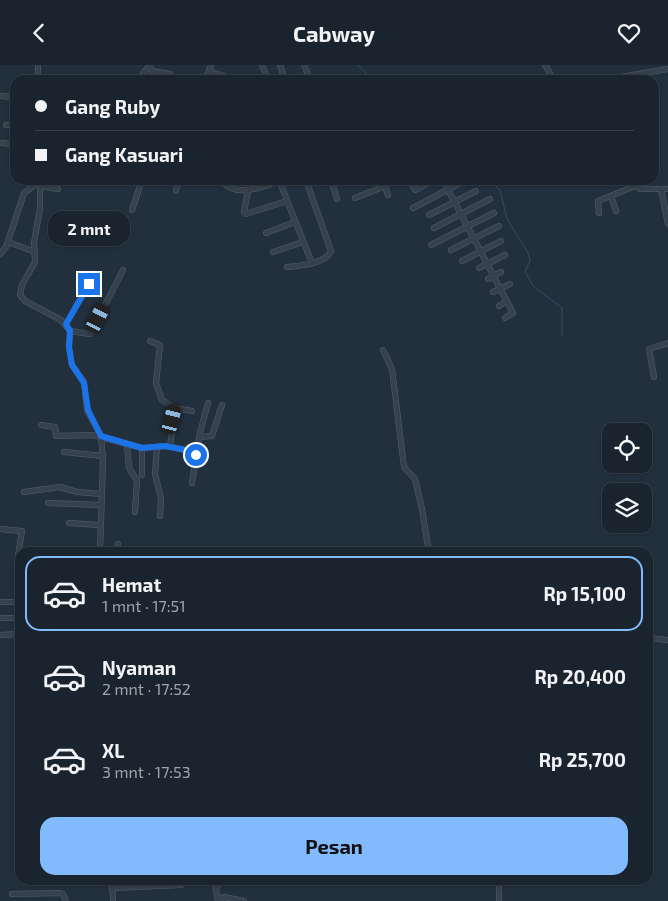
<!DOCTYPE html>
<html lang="id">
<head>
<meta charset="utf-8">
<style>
	:root { --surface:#1a242e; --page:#27303a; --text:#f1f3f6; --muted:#9fa4aa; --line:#38414a; --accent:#81bbfe }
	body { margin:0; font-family:"Exo 2",sans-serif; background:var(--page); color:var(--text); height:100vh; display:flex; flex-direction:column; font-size:19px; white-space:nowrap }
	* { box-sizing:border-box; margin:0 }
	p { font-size:16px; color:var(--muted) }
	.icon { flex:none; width:28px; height:28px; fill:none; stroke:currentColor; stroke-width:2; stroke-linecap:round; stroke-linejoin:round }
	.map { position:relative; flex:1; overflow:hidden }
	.drawer { position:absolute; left:15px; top:482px; width:638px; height:338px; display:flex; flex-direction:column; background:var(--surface); border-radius:15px; box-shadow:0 1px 4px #0004,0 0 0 1px var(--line) }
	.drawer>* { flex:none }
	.top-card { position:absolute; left:10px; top:10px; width:649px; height:110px; border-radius:15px; box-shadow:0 1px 4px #0004,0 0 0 1px var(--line); display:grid; align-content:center; height:110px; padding:0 25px; background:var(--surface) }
	.fabs { position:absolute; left:602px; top:358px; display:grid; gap:10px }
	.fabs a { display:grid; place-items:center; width:50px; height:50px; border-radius:10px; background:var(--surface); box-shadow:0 1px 4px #0004,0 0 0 1px var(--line); font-size:25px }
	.end { position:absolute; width:22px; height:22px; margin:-11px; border:6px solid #1a73e8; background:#fff; box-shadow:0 0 0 2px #fff }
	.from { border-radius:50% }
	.bubble { position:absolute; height:35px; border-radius:15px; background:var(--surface); box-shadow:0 1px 4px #0004,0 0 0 1px var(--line); font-size:16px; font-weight:700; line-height:35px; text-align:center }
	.car { position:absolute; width:15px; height:30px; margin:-15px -8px; border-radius:6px; box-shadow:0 0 4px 1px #0007; background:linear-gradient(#222 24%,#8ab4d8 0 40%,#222 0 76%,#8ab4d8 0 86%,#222 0) }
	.top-card b { display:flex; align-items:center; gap:18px; height:48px; font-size:19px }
	.top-card b+b { border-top:1px solid var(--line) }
	.top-card i { width:12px; height:12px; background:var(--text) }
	ul { padding:9px 0 0; list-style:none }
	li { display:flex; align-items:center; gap:15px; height:75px; margin:0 10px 8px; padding:0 15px; border:2px solid transparent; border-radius:15px }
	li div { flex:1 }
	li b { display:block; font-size:19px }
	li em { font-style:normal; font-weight:700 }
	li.active { border-color:var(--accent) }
	li>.icon { width:45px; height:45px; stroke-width:1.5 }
	.cta { display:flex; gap:10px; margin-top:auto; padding:10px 25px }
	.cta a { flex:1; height:58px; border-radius:15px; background:var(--accent); color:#111; font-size:20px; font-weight:700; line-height:58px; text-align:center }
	header { display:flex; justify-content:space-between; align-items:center; height:65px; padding:0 25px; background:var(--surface); font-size:22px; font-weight:700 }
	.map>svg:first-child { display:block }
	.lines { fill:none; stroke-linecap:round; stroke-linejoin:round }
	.stream { stroke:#344d66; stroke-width:1 }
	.minor-casing { stroke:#545f6c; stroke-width:6 }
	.minor { stroke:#36414e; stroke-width:5 }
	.route { stroke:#1a73e8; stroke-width:6 }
</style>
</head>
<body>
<header><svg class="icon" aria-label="back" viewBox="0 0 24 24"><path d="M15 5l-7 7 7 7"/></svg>Cabway<svg class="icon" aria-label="heart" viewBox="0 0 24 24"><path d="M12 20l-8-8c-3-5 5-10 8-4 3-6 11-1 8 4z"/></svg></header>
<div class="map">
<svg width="668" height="836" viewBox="0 0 668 836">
	<rect width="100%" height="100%" fill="#22303e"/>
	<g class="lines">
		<g class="stream">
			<path d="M 358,0 L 372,15"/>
			<path d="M 490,115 L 500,125 L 507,154 L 528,188 L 530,196 L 525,206 L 533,221 L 562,243 L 562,270"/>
		</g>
		<g class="minor-casing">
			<g id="minor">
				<path d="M 38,0 L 38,15"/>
				<path d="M 150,0 L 151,6 L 170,9"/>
				<path d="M 262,0 L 268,15"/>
				<path d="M 280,0 L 285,15"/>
				<path d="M 304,0 L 310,15"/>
				<path d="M 545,0 L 554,15"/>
				<path d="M 209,6 L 235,15"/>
				<path d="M 615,13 L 668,4"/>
				<path d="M 141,15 L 143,8 L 150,1"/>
				<path d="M 206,15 L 211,0"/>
				<path d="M 0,31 L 15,32"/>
				<path d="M 6,60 L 15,60"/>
				<path d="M 0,78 L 15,79"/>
				<path d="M 654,95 L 655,95"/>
				<path d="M 40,115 L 40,143 L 34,178 L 35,197 L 22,220 L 20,230 L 25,236 L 61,255 L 70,266 L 69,282 L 72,300 L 84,317 L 87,345 L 101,371 L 103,395 L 100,488"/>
				<path d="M 221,115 C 235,134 262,122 279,116"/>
				<path d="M 250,115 L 244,147 L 246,149 L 287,136"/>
				<path d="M 279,115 L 312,198"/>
				<path d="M 331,115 L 337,134"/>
				<path d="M 383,115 L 388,130"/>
				<path d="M 409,115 L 415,125 L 434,115"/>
				<path d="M 443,115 L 513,248 L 505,253"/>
				<path d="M 630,115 L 640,124 L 668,124"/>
				<path d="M 332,119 L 342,115"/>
				<path d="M 40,121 L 58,124"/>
				<path d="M 661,124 L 668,159"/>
				<path d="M 176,126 L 178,115"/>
				<path d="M 611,131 L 616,146"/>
				<path d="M 355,133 L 385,121"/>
				<path d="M 413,143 L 466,115"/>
				<path d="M 132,145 L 142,115"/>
				<path d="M 599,148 L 598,136 L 635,121"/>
				<path d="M 429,150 L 476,126"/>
				<path d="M 434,163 L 490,134"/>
				<path d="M 266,168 L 295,157"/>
				<path d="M 8,177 L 35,187"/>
				<path d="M 431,180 L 494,148"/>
				<path d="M 451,185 L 499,161"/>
				<path d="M 273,187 L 303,177"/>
				<path d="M 0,189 L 6,182 L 24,128 L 40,116"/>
				<path d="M 462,196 L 501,176"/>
				<path d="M 287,202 C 299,201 326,199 331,186 L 306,115"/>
				<path d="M 479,203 L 505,190"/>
				<path d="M 488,214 L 501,207"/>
				<path d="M 493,227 L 510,219"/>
				<path d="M 499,241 L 507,236"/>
				<path d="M 66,259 L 89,219"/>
				<path d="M 70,266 L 90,269 L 123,205"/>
				<path d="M 150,276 L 160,280 L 156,318 L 162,335 L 175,343 L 192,346"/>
				<path d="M 383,285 L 392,304 L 404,402 L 415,414 L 422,444 L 429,488"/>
				<path d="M 654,312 L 649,284 L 668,278"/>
				<path d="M 41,360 L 55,362 L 56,371 L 93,370 L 142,383 L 165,381 L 197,387"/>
				<path d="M 200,372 L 212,371 L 222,340"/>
				<path d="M 127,379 L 129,403 L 137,415 L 135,447"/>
				<path d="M 157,382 L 155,409 L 161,433 L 160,451"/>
				<path d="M 170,382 L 175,343"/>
				<path d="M 142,383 L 142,410"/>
				<path d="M 64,387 L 103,391"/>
				<path d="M 192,418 L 200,368 L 208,338"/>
				<path d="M 24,427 L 60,422 L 77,427 L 101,429"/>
				<path d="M 48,438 L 100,440"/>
				<path d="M 69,458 L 99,460"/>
				<path d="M 0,464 L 22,466 L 18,491 L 20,495"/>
				<path d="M 117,488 L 118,479"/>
				<path d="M 0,537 L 20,537"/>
				<path d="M 0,553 L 20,553"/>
				<path d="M 0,570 L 20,569"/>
				<path d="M 648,573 L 668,575"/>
				<path d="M 112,815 L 113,836"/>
				<path d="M 214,815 L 218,836"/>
				<path d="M 499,815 L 499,836"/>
				<path d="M 112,823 L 181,820"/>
				<path d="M 216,824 L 221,815"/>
				<path d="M 12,829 L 60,828 L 63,829 L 66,836"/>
				<path d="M 218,835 L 224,832 L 244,836"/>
			</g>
		</g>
		<use href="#minor" class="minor"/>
	</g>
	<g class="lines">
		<path class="route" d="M 89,219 L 66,259 L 70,266 L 69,282 L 72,300 L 84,318 L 88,345 L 101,371 L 142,383 L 165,381 L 196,387 L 196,390"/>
	</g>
</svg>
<div class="fabs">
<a><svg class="icon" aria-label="locate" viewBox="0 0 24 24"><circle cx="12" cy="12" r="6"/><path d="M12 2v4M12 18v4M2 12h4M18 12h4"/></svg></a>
<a><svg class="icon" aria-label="layers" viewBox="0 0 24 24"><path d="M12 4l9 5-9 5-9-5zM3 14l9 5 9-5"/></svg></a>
</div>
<i class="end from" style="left:196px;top:390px"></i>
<i class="end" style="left:89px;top:219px"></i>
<div class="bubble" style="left:48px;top:146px;width:82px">2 mnt</div>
<i class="car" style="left:98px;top:253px;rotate:27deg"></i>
<i class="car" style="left:172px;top:354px;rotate:14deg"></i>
<div class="top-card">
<b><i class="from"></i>Gang Ruby</b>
<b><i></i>Gang Kasuari</b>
</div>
<section class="drawer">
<ul>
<li class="active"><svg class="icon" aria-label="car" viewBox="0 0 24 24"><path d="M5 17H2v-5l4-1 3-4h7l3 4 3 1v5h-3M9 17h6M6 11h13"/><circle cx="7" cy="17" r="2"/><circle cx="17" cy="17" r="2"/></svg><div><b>Hemat</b><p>1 mnt · 17:51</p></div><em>Rp 15,100</em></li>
<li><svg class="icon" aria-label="car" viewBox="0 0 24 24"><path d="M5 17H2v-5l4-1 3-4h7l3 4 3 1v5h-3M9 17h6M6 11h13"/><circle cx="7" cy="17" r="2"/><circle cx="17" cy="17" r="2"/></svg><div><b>Nyaman</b><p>2 mnt · 17:52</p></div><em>Rp 20,400</em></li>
<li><svg class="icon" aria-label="car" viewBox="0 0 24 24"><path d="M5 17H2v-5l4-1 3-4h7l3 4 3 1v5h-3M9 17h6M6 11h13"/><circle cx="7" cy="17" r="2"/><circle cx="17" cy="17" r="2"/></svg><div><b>XL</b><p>3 mnt · 17:53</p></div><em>Rp 25,700</em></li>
</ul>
<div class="cta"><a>Pesan</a></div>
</section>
</div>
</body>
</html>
